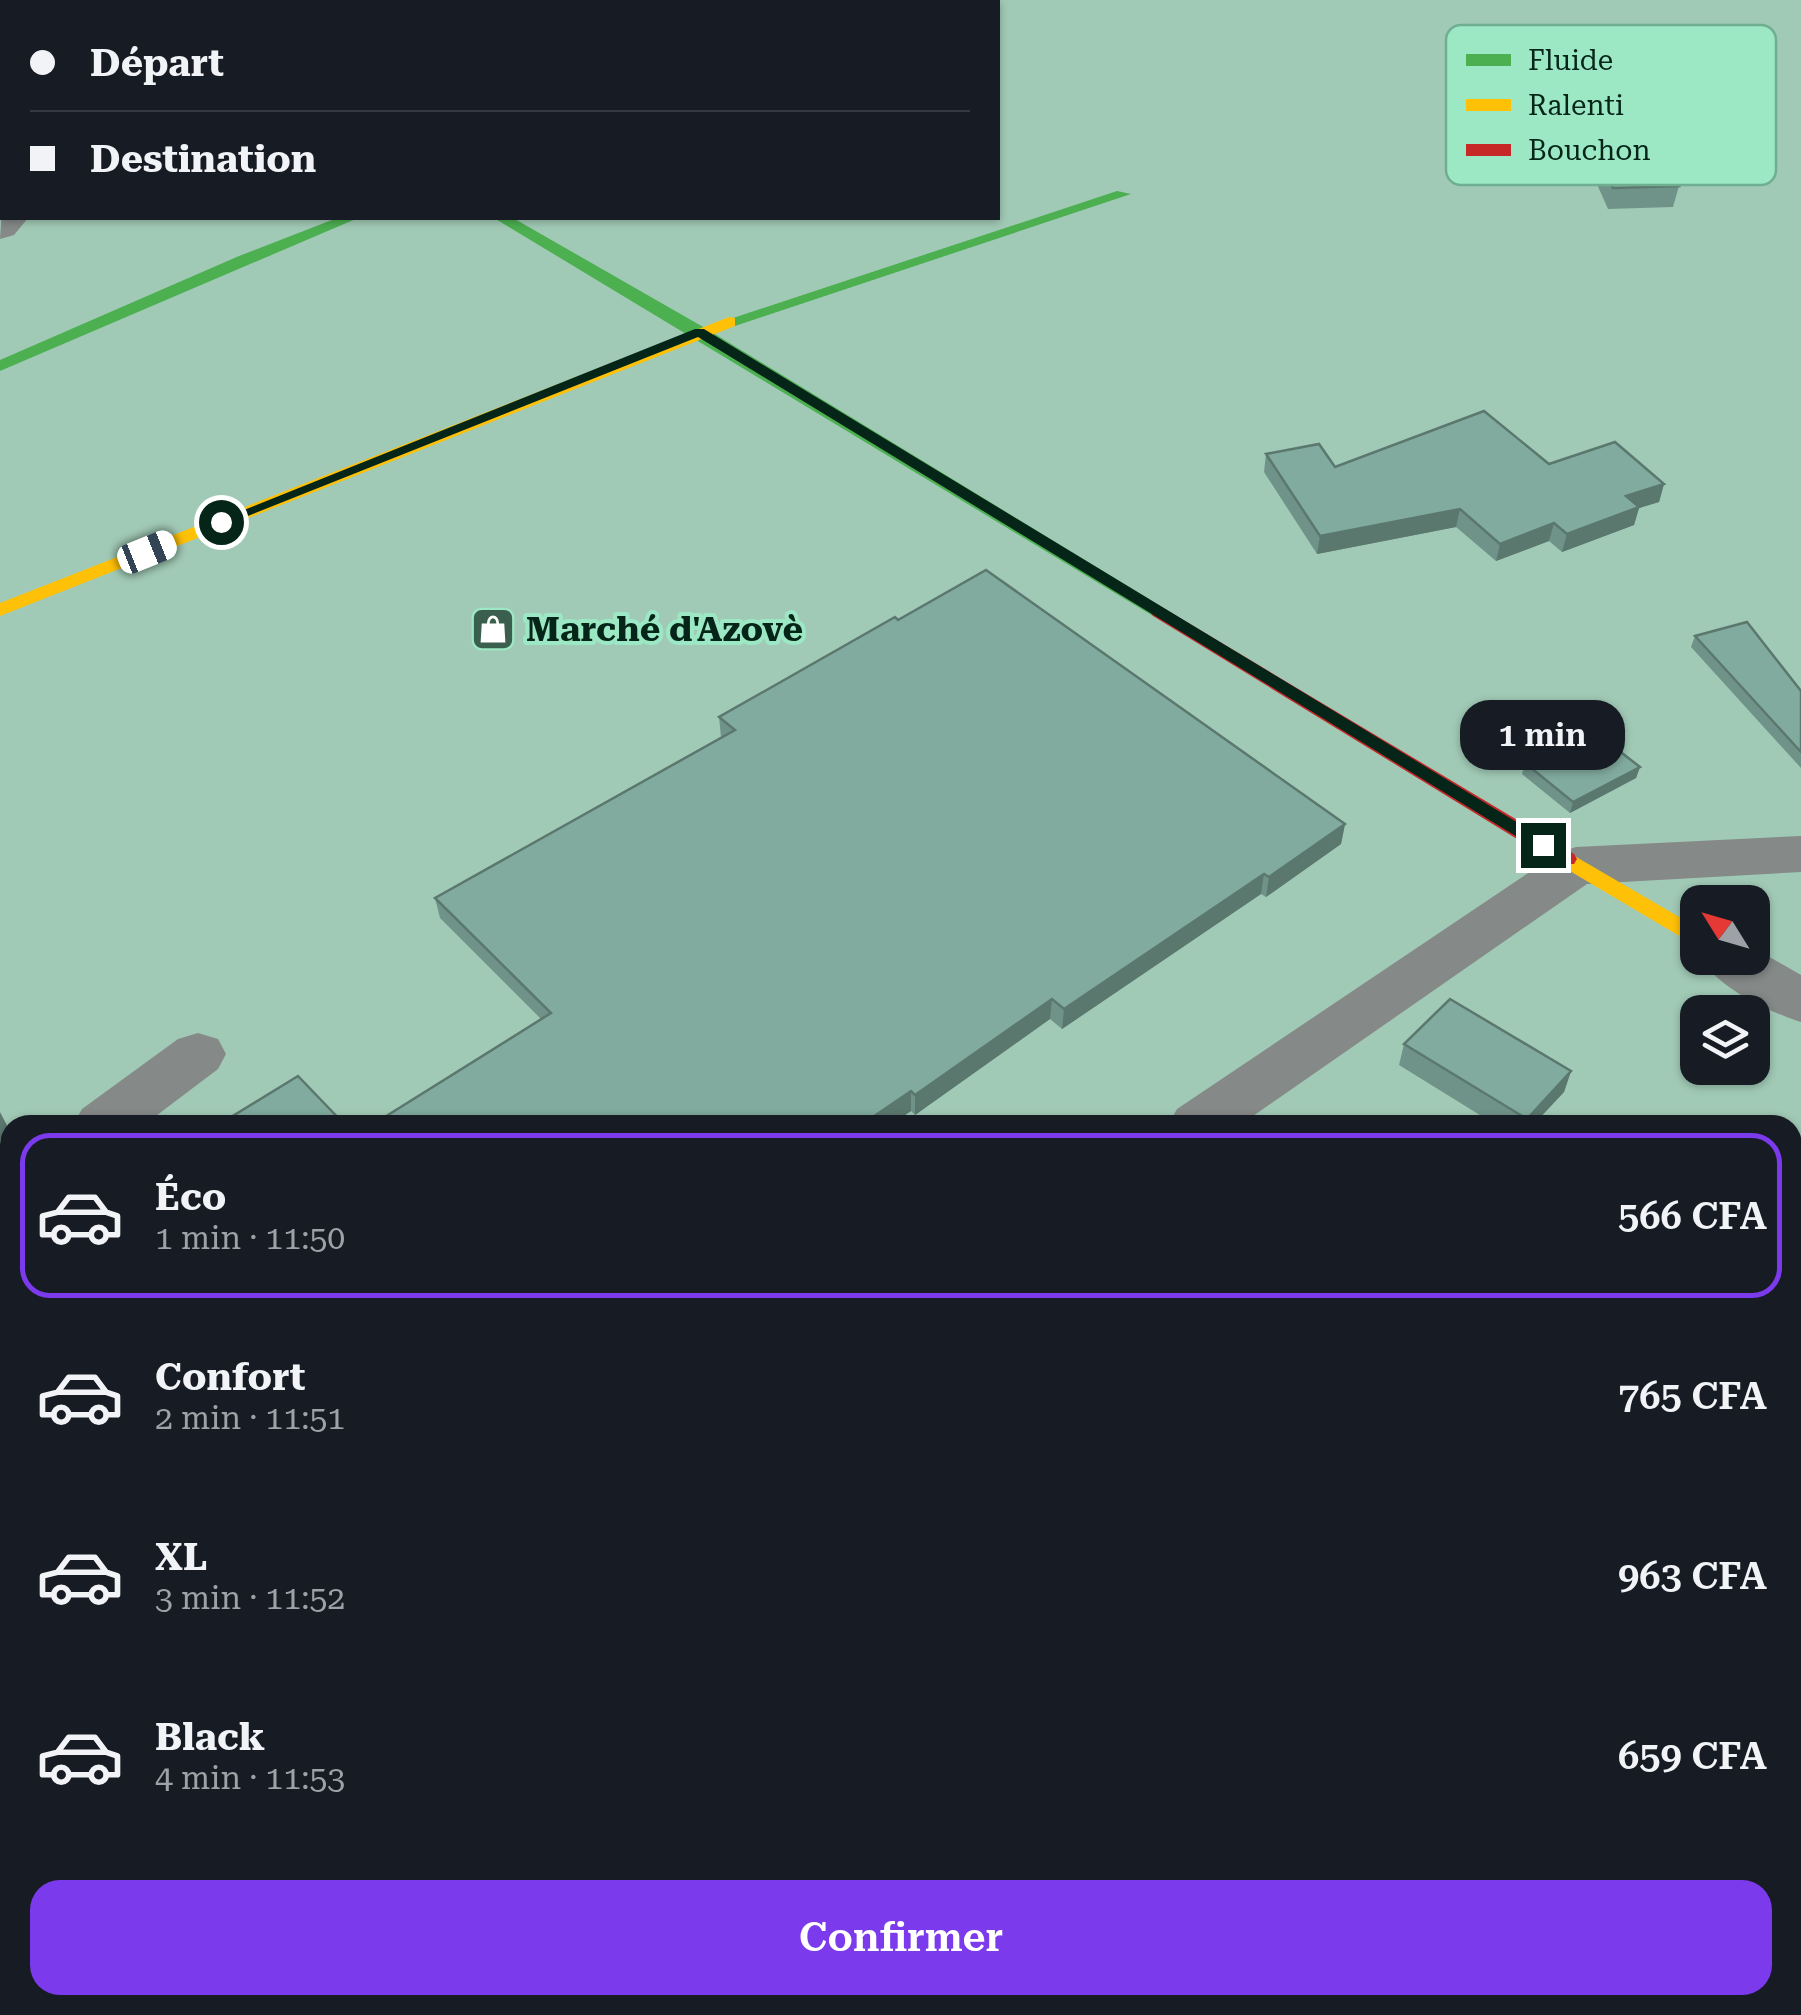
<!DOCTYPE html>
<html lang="fr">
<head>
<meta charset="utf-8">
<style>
	:root { --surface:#171b24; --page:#242831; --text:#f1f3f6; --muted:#9ea1a6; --line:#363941; --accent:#7c3aed }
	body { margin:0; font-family:"Roboto Serif",serif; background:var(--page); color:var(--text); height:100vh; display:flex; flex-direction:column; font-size:38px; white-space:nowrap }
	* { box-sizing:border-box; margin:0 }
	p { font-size:32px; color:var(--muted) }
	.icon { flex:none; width:55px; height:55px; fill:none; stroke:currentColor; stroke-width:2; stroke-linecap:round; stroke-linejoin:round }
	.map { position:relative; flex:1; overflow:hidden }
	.details { position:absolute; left:0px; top:1115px; width:1802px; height:900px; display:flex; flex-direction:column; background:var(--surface); border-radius:30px 30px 0 0; box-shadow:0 2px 8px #0004 }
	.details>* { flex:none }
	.top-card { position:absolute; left:0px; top:0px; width:1000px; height:220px; box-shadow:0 2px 8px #0004; display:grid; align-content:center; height:220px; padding:0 30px; background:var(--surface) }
	.needle { width:65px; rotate:307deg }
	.fabs { position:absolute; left:1680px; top:885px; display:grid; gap:20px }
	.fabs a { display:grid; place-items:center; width:90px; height:90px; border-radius:20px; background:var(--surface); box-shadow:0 2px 8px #0004; font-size:50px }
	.end { position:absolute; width:45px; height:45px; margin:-22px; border:12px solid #042518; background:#fff; box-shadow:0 0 0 5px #fff }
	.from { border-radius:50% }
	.bubble { position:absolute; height:70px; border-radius:30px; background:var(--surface); box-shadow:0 2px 8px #0004; font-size:32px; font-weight:600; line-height:70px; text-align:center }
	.car { position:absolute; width:30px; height:60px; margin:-30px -15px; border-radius:12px; box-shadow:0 0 8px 2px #0007; background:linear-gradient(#fff 24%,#345 0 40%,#fff 0 76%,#345 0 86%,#fff 0) }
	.top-card b { display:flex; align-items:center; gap:35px; height:95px; font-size:38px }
	.top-card b+b { border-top:2px solid var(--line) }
	.top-card i { width:25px; height:25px; background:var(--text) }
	ul { padding:18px 0 0; list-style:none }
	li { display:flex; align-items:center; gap:30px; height:165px; margin:0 20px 15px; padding:0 10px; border:5px solid transparent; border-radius:30px }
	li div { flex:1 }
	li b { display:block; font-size:38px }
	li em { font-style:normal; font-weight:600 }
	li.active { border-color:var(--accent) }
	li>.icon { width:90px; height:90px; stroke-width:1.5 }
	.button { display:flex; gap:20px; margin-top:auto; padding:20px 30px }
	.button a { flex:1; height:115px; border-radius:30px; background:var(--accent); color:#fff; font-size:40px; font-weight:600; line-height:115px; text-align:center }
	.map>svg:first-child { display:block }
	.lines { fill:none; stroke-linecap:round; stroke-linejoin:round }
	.street { fill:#858988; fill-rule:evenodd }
	.fast { fill:#4caf50; fill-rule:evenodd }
	.slow { fill:#ffc107; fill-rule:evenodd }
	.jam { fill:#c62828; fill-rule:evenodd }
	.wall { fill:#709389 }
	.shaded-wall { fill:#5b786f }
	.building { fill:#82ab9f; stroke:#5b786f; stroke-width:2.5 }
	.route { fill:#042518 }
	.labels { text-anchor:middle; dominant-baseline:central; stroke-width:8; stroke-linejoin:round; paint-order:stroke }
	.poi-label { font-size:35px; font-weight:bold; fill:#042518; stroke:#9de8c4; text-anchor:start }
	.key { fill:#9de8c4; stroke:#6fae90; stroke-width:2.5 }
	.key-label { font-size:28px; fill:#042518 }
</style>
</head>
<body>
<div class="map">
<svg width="1801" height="2015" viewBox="0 0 1801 2015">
	<rect width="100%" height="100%" fill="#a1cab6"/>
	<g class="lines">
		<g class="street">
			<path d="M 148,0 L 184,0 L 185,2 L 149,2 Z"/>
			<path d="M 912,0 L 947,0 L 948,2 L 913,2 Z"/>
			<path d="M 2,208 L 2,218 L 28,218 L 14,235 L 0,239 Z"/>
			<path d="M 1801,836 L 1801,872 L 1587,884 L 1240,1125 L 1168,1125 L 1177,1109 L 1558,853 L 1576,847 Z"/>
			<path d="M 1752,947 L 1801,975 L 1801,1022 C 1769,1012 1718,988 1701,958 L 1752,958 Z"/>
			<path d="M 198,1033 L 218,1039 L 226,1054 L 218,1069 L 144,1125 L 73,1125 L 82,1109 L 178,1039 Z"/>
			<path d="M 10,1169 L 10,1220 L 0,1224 L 0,1173 Z"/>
			<path d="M 1792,1455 L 1801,1459 L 1801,1519 L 1792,1516 Z"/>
			<path d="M 10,1896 L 10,1973 L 0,1977 L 0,1900 Z"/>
			<path d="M 387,2005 L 468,2005 L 472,2015 L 391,2015 Z"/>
			<path d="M 1456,2005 L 1541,2005 L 1545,2015 L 1460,2015 Z"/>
		</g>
		<g class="fast">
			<path d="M 1117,191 L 1131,194 L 735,326 L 723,326 L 721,322 Z"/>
			<path d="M 337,218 L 358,218 L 0,371 L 0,360 L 239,256 Z"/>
			<path d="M 494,218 L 513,218 L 705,328 L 1170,612 L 1160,618 L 1153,616 Z"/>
		</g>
		<g class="slow">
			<path d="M 729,317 L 735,318 L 735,326 L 0,616 L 0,603 Z"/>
			<path d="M 1566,851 L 1698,928 L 1698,947 L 1558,864 L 1555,859 L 1558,854 Z"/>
		</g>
		<path class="jam" d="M 1160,606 L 1574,854 L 1577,859 L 1574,864 L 1558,864 L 1153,616 L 1150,612 L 1153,608 Z"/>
	</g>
	<g class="wall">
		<path d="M 240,0 L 441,0 L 445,2 L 245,2 Z"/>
		<path d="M 1566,83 L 1679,186 L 1673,207 L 1608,209 L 1561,103 Z"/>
		<path d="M 1266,454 L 1335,467 L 1549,464 L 1664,484 L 1659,502 L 1639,508 L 1634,525 L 1562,552 L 1549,541 L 1496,561 L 1456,527 L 1317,554 L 1264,472 Z"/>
		<path d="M 898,620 L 1345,824 L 1341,844 L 1266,897 L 1261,894 L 1062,1029 L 1050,1019 L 915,1115 L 911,1111 L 890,1125 L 372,1125 L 541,1019 L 440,918 L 435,898 L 721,737 L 719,717 Z"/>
		<path d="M 1695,636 L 1801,691 L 1801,768 L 1691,647 Z"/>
		<path d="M 1525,763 L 1640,767 L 1636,778 L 1570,813 L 1522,774 Z"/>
		<path d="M 1404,1044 L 1571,1071 L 1564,1092 L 1533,1125 L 1496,1125 L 1399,1065 Z"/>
		<path d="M 1348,2005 L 1479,2005 L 1492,2015 L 1344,2015 Z"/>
	</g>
	<g class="shaded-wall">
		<path d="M 1664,484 L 1659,502 L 1639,508 L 1634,525 L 1562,552 L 1567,534 L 1626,496 Z"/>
		<path d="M 1460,509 L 1456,527 L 1317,554 L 1320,536 Z"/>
		<path d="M 1554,523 L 1549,541 L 1496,561 L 1500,544 Z"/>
		<path d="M 1640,767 L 1636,778 L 1570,813 L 1573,802 Z"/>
		<path d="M 1345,824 L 1341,844 L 1266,897 L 1269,877 Z"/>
		<path d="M 1264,874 L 1261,894 L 1062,1029 L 1064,1009 Z"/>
		<path d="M 1052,999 L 1050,1019 L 915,1115 L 915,1095 Z"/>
		<path d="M 1571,1071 L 1564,1092 L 1533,1125 L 1525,1125 L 1527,1119 Z"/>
		<path d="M 911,1091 L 911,1111 L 890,1125 L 861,1125 Z"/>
		<path d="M 0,1112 L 10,1131 L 10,1133 L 0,1139 Z"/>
	</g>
	<g class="building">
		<path d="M 267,0 L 441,0 L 445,2 L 271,2 Z"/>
		<path d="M 1624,72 L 1679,186 L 1613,188 L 1566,83 Z"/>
		<path d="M 1484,411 L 1549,464 L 1615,442 L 1664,484 L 1626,496 L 1639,507 L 1567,534 L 1554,523 L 1500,544 L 1460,509 L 1320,536 L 1266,454 L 1319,444 L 1335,467 Z"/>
		<path d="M 986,570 L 1345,824 L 1269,877 L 1264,874 L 1064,1009 L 1052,999 L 915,1095 L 911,1091 L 861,1125 L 372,1125 L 551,1013 L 435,898 L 735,730 L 719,717 L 895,617 L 898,620 Z"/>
		<path d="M 1747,622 L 1801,691 L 1801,752 L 1695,636 Z"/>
		<path d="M 1591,729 L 1640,767 L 1573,802 L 1525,763 Z"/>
		<path d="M 1450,999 L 1571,1071 L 1527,1119 L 1404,1044 Z"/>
		<path d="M 298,1076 L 345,1125 L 218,1125 Z"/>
		<path d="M 10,1252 L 10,1654 L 0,1639 L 0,1258 Z"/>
		<path d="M 1357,2005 L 1479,2005 L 1492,2015 L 1370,2015 Z"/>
	</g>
	<path class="route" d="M 695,329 L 704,329 L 1548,841 L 1548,849 L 1537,849 L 698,337 L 225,525 L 214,522 Z"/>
	<defs>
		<g id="shop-square" transform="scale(2.25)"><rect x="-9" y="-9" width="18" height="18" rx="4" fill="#3b5f4f" stroke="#9de8c4"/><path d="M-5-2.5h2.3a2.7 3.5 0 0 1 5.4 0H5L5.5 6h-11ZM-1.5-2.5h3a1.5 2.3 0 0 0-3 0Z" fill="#fff"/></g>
	</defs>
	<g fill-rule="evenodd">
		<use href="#shop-square" x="493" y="629"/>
	</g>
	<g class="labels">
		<g class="poi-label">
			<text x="526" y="629">Marché d'Azovè</text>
		</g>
	</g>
	<rect x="1446" y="25" width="330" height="160" rx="15" class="key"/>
	<rect x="1466" y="54" width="45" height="12" fill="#4caf50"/>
	<rect x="1466" y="99" width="45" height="12" fill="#ffc107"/>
	<rect x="1466" y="144" width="45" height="12" fill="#c62828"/>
	<g class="key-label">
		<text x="1528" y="70">Fluide</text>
		<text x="1528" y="115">Ralenti</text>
		<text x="1528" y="160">Bouchon</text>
	</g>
</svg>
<div class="fabs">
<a><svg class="needle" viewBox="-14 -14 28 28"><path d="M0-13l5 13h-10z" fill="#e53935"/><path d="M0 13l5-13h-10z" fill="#9ea1a6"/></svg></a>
<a><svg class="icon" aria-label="layers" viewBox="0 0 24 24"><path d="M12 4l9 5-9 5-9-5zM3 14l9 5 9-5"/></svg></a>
</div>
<i class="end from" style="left:221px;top:522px"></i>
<i class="end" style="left:1543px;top:845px"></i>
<div class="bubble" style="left:1460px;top:700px;width:165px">1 min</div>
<i class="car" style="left:147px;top:552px;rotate:68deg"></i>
<div class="top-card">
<b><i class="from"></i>Départ</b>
<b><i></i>Destination</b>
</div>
<section class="details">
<ul>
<li class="active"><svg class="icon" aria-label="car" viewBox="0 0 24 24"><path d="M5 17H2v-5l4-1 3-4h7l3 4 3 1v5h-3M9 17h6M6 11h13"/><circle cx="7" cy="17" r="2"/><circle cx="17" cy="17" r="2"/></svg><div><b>Éco</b><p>1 min · 11:50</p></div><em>566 CFA</em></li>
<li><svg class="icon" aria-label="car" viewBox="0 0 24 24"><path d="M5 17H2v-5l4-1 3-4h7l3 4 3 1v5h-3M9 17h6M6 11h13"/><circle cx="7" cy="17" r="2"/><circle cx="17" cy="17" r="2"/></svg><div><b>Confort</b><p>2 min · 11:51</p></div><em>765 CFA</em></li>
<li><svg class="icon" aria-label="car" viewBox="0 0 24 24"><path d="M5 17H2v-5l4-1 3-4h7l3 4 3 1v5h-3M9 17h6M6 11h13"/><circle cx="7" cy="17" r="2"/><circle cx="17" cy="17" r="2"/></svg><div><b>XL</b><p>3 min · 11:52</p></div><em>963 CFA</em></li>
<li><svg class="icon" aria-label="car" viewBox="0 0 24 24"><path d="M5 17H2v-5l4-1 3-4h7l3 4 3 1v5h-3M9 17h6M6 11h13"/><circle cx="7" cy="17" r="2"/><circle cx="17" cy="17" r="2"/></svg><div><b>Black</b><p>4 min · 11:53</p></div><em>659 CFA</em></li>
</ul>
<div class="button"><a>Confirmer</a></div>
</section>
</div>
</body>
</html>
